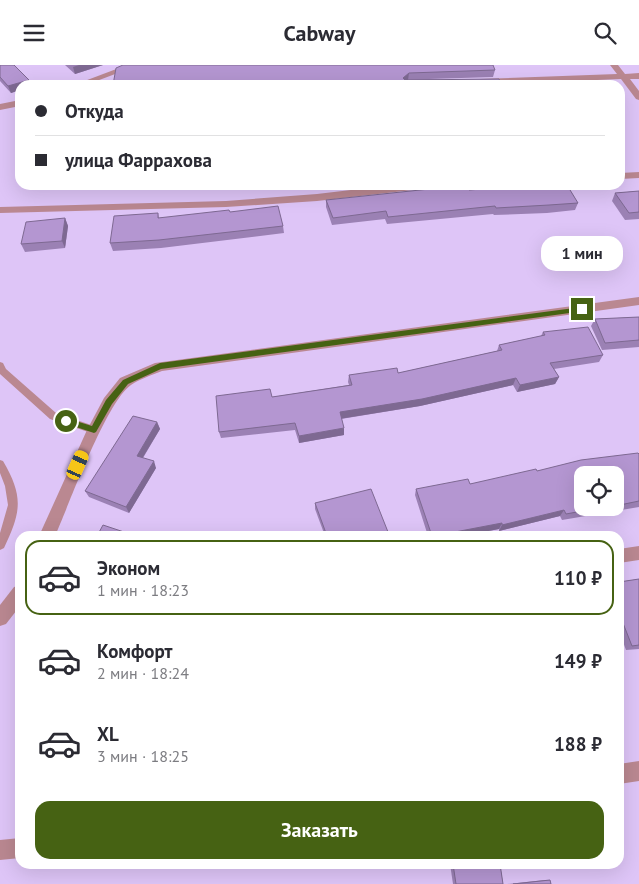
<!DOCTYPE html>
<html lang="ru">
<head>
<meta charset="utf-8">
<style>
	:root { --surface:#fff; --page:#f2f2f3; --text:#2b2b33; --muted:#7c7c81; --line:#e1e1e2; --accent:#466213 }
	body { margin:0; font-family:"PT Sans",sans-serif; background:var(--page); color:var(--text); height:100vh; display:flex; flex-direction:column; font-size:19px; white-space:nowrap }
	* { box-sizing:border-box; margin:0 }
	p { font-size:16px; color:var(--muted) }
	.icon { flex:none; width:28px; height:28px; fill:none; stroke:currentColor; stroke-width:2; stroke-linecap:round; stroke-linejoin:round }
	.map { position:relative; flex:1; overflow:hidden }
	.panel { position:absolute; left:15px; top:466px; width:609px; height:338px; display:flex; flex-direction:column; background:var(--surface); border-radius:15px; box-shadow:0 5px 20px #0002 }
	.panel>* { flex:none }
	.hud { position:absolute; left:15px; top:15px; width:610px; height:110px; border-radius:15px; box-shadow:0 5px 20px #0002; display:grid; align-content:center; height:110px; padding:0 20px; background:var(--surface) }
	.fabs { position:absolute; left:574px; top:401px; display:grid; gap:10px }
	.fabs a { display:grid; place-items:center; width:50px; height:50px; border-radius:10px; background:var(--surface); box-shadow:0 5px 20px #0002; font-size:25px }
	.end { position:absolute; width:22px; height:22px; margin:-11px; border:6px solid #466213; background:#fff; box-shadow:0 0 0 2px #fff }
	.from { border-radius:50% }
	.bubble { position:absolute; height:35px; border-radius:15px; background:var(--surface); box-shadow:0 5px 20px #0002; font-size:16px; font-weight:700; line-height:35px; text-align:center }
	.car { position:absolute; width:15px; height:30px; margin:-15px -8px; border-radius:6px; box-shadow:0 0 4px 1px #0007; background:linear-gradient(#f5c518 24%,#345 0 40%,#f5c518 0 76%,#345 0 86%,#f5c518 0) }
	.hud b { display:flex; align-items:center; gap:18px; height:48px; font-size:19px }
	.hud b+b { border-top:1px solid var(--line) }
	.hud i { width:12px; height:12px; background:var(--text) }
	ul { padding:9px 0 0; list-style:none }
	li { display:flex; align-items:center; gap:15px; height:75px; margin:0 10px 8px; padding:0 10px; border:2px solid transparent; border-radius:15px }
	li div { flex:1 }
	li b { display:block; font-size:19px }
	li em { font-style:normal; font-weight:700 }
	li.active { border-color:var(--accent) }
	li>.icon { width:45px; height:45px; stroke-width:1.5 }
	.button { display:flex; gap:10px; margin-top:auto; padding:10px 20px }
	.button a { flex:1; height:58px; border-radius:15px; background:var(--accent); color:#fff; font-size:20px; font-weight:700; line-height:58px; text-align:center }
	header { display:flex; justify-content:space-between; align-items:center; height:65px; padding:0 20px; background:var(--surface); font-size:22px; font-weight:700 }
	.map>svg:first-child { display:block }
	.lines { fill:none; stroke-linecap:round; stroke-linejoin:round }
	.service { fill:#ba8891; fill-rule:evenodd }
	.minor { fill:#ba8891; fill-rule:evenodd }
	.tertiary { fill:#ba8891; fill-rule:evenodd }
	.wall { fill:#9b81b4; fill-rule:evenodd }
	.shaded-wall { fill:#7e6992 }
	.building { fill:#b496d1; stroke:#7e6992 }
	.route { fill:#466213 }
</style>
</head>
<body>
<header><svg class="icon" aria-label="menu" viewBox="0 0 24 24"><path d="M4 6h16M4 12h16M4 18h16"/></svg>Cabway<svg class="icon" aria-label="search" viewBox="0 0 24 24"><circle cx="10" cy="10" r="6"/><path d="M15 15l6 6"/></svg></header>
<div class="map">
<svg width="639" height="819" viewBox="0 0 639 819">
	<rect width="100%" height="100%" fill="#dec5f7"/>
	<g class="lines">
		<g class="service">
			<path d="M 0,297 L 3,298 L 6,304 L 56,348 L 97,362 L 99,365 L 97,368 L 94,369 L 50,354 L 0,309 Z"/>
			<path d="M 0,395 L 3,396 C 24,432 21,447 4,483 L 0,485 L 0,468 L 8,440 L 5,421 L 0,408 Z"/>
		</g>
		<g class="minor">
			<path d="M 127,0 L 139,0 L 86,20 L 74,20 Z"/>
			<path d="M 610,0 L 618,0 L 625,9 L 639,8 L 639,14 L 630,14 L 639,26 L 639,35 L 636,34 L 621,14 L 481,20 L 477,17 L 481,14 L 617,9 Z"/>
			<path d="M 20,35 L 20,41 L 0,45 L 0,39 Z"/>
			<path d="M 639,107 L 639,113 L 620,114 L 620,108 Z"/>
			<path d="M 393,120 L 435,120 L 430,123 L 317,136 L 226,142 L 0,148 L 0,142 L 226,136 L 317,129 Z"/>
			<path d="M 639,232 L 639,240 L 162,306 C 152,310 140,314 131,320 C 106,337 69,440 55,471 L 39,471 L 87,365 L 104,333 L 120,313 L 155,298 Z"/>
			<path d="M 639,481 L 639,495 L 619,498 L 619,484 Z"/>
			<path d="M 20,520 L 20,541 L 6,559 L 0,561 L 0,540 L 14,522 Z"/>
		</g>
		<g class="tertiary">
			<path d="M 639,696 L 639,716 L 619,719 L 619,699 Z"/>
			<path d="M 20,773 L 20,793 L 0,795 L 0,775 Z"/>
		</g>
	</g>
	<g class="wall">
		<path d="M 0,0 L 20,20 L 20,25 L 11,28 L 0,16 Z"/>
		<path d="M 65,0 L 103,0 L 75,9 Z"/>
		<path d="M 123,0 L 495,5 L 493,12 L 429,14 L 502,20 Z"/>
		<path d="M 469,125 L 578,138 L 575,145 L 547,148 L 494,150 L 493,149 L 387,159 L 385,154 L 332,160 L 326,142 L 326,135 Z"/>
		<path d="M 639,126 L 639,154 L 625,155 L 612,136 L 615,128 Z"/>
		<path d="M 230,147 L 283,161 L 284,168 L 161,183 L 113,186 L 110,178 L 158,148 L 159,153 Z"/>
		<path d="M 65,153 L 68,161 L 65,183 L 25,187 L 21,179 Z"/>
		<path d="M 639,252 L 639,282 L 602,285 L 591,261 L 595,254 Z"/>
		<path d="M 543,267 L 603,290 L 599,297 L 554,304 L 559,312 L 555,319 L 517,327 L 513,320 L 420,341 L 341,354 L 344,370 L 299,378 L 295,365 L 221,373 L 219,367 L 272,332 L 349,320 L 348,317 L 349,310 L 398,308 L 497,286 L 499,280 L 541,271 Z"/>
		<path d="M 157,357 L 160,364 L 143,393 L 156,403 L 129,448 L 89,432 L 85,426 Z"/>
		<path d="M 639,389 L 639,442 L 562,455 L 560,451 L 499,466 L 499,464 L 462,471 L 428,471 L 415,430 L 416,424 L 470,419 L 537,406 ZM 615,410 L 615,442 L 582,442 Z"/>
		<path d="M 315,438 L 388,467 L 387,471 L 325,471 L 315,444 Z"/>
		<path d="M 639,514 L 639,584 L 626,585 L 619,566 L 619,517 Z"/>
		<path d="M 450,799 L 500,799 L 503,819 L 453,819 Z"/>
		<path d="M 545,815 L 550,815 L 551,819 L 507,819 Z"/>
	</g>
	<g class="shaded-wall">
		<path d="M 79,0 L 103,0 L 75,9 L 73,2 Z"/>
		<path d="M 409,8 L 408,15 L 402,20 L 403,13 Z"/>
		<path d="M 29,15 L 31,20 L 20,20 L 20,25 L 11,28 L 8,21 Z"/>
		<path d="M 65,153 L 68,161 L 65,183 L 62,176 Z"/>
		<path d="M 559,312 L 555,319 L 517,327 L 520,320 Z"/>
		<path d="M 516,313 L 513,320 L 420,341 L 339,354 L 340,347 Z"/>
		<path d="M 157,357 L 160,364 L 140,397 L 137,391 Z"/>
		<path d="M 344,363 L 344,370 L 299,378 L 299,371 Z"/>
		<path d="M 154,396 L 156,403 L 129,448 L 126,442 Z"/>
		<path d="M 564,445 L 560,451 L 499,466 L 502,460 Z"/>
		<path d="M 502,458 L 499,464 L 462,471 L 434,471 Z"/>
		<path d="M 388,467 L 387,471 L 375,471 Z"/>
	</g>
	<g class="building">
		<path d="M 0,0 L 14,0 L 29,15 L 8,21 L 0,12 Z"/>
		<path d="M 123,0 L 493,0 L 495,5 L 409,8 L 403,13 L 405,15 L 499,14 L 502,20 L 113,20 L 116,3 Z"/>
		<path d="M 467,120 L 469,125 L 531,120 L 567,120 L 578,138 L 549,140 L 496,143 L 495,141 L 388,152 L 386,146 L 333,153 L 326,135 Z"/>
		<path d="M 639,126 L 639,147 L 629,148 L 615,128 Z"/>
		<path d="M 278,141 L 283,161 L 159,175 L 110,178 L 114,151 L 158,148 L 158,153 L 229,145 L 230,147 Z"/>
		<path d="M 65,153 L 62,176 L 21,179 L 26,157 Z"/>
		<path d="M 639,252 L 639,275 L 605,278 L 595,254 Z"/>
		<path d="M 588,262 L 603,290 L 550,298 L 559,312 L 520,320 L 516,313 L 422,334 L 340,347 L 344,363 L 299,371 L 295,358 L 219,367 L 216,331 L 270,324 L 272,332 L 352,320 L 349,310 L 397,303 L 398,308 L 502,285 L 499,280 L 545,270 L 543,267 Z"/>
		<path d="M 133,351 L 157,357 L 137,391 L 154,396 L 126,442 L 85,426 Z"/>
		<path d="M 638,388 L 639,389 L 639,436 L 615,441 L 615,410 L 582,410 L 582,442 L 604,442 L 566,449 L 564,445 L 502,460 L 502,458 L 434,471 L 432,471 L 416,424 L 468,414 L 470,419 L 536,404 L 537,406 L 581,395 Z"/>
		<path d="M 371,424 L 388,467 L 375,471 L 327,471 L 315,438 Z"/>
		<path d="M 103,460 L 136,471 L 97,471 Z"/>
		<path d="M 639,514 L 639,580 L 632,581 L 619,548 L 619,517 Z"/>
		<path d="M 453,799 L 500,799 L 503,819 L 456,819 Z"/>
		<path d="M 550,815 L 551,819 L 513,819 Z"/>
	</g>
	<path class="route" d="M 582,242 L 584,242 L 584,246 L 161,304 L 128,319 L 112,339 L 96,367 L 94,368 L 64,358 L 63,356 L 66,353 L 92,361 L 106,335 L 123,315 L 160,298 Z"/>
</svg>
<div class="fabs">
<a><svg class="icon" aria-label="locate" viewBox="0 0 24 24"><circle cx="12" cy="12" r="6"/><path d="M12 2v4M12 18v4M2 12h4M18 12h4"/></svg></a>
</div>
<i class="end from" style="left:66px;top:356px"></i>
<i class="end" style="left:582px;top:244px"></i>
<div class="bubble" style="left:541px;top:171px;width:82px">1 мин</div>
<i class="car" style="left:78px;top:400px;rotate:24deg"></i>
<div class="hud">
<b><i class="from"></i>Откуда</b>
<b><i></i>улица Фаррахова</b>
</div>
<section class="panel">
<ul>
<li class="active"><svg class="icon" aria-label="car" viewBox="0 0 24 24"><path d="M5 17H2v-5l4-1 3-4h7l3 4 3 1v5h-3M9 17h6M6 11h13"/><circle cx="7" cy="17" r="2"/><circle cx="17" cy="17" r="2"/></svg><div><b>Эконом</b><p>1 мин · 18:23</p></div><em>110 ₽</em></li>
<li><svg class="icon" aria-label="car" viewBox="0 0 24 24"><path d="M5 17H2v-5l4-1 3-4h7l3 4 3 1v5h-3M9 17h6M6 11h13"/><circle cx="7" cy="17" r="2"/><circle cx="17" cy="17" r="2"/></svg><div><b>Комфорт</b><p>2 мин · 18:24</p></div><em>149 ₽</em></li>
<li><svg class="icon" aria-label="car" viewBox="0 0 24 24"><path d="M5 17H2v-5l4-1 3-4h7l3 4 3 1v5h-3M9 17h6M6 11h13"/><circle cx="7" cy="17" r="2"/><circle cx="17" cy="17" r="2"/></svg><div><b>XL</b><p>3 мин · 18:25</p></div><em>188 ₽</em></li>
</ul>
<div class="button"><a>Заказать</a></div>
</section>
</div>
</body>
</html>
